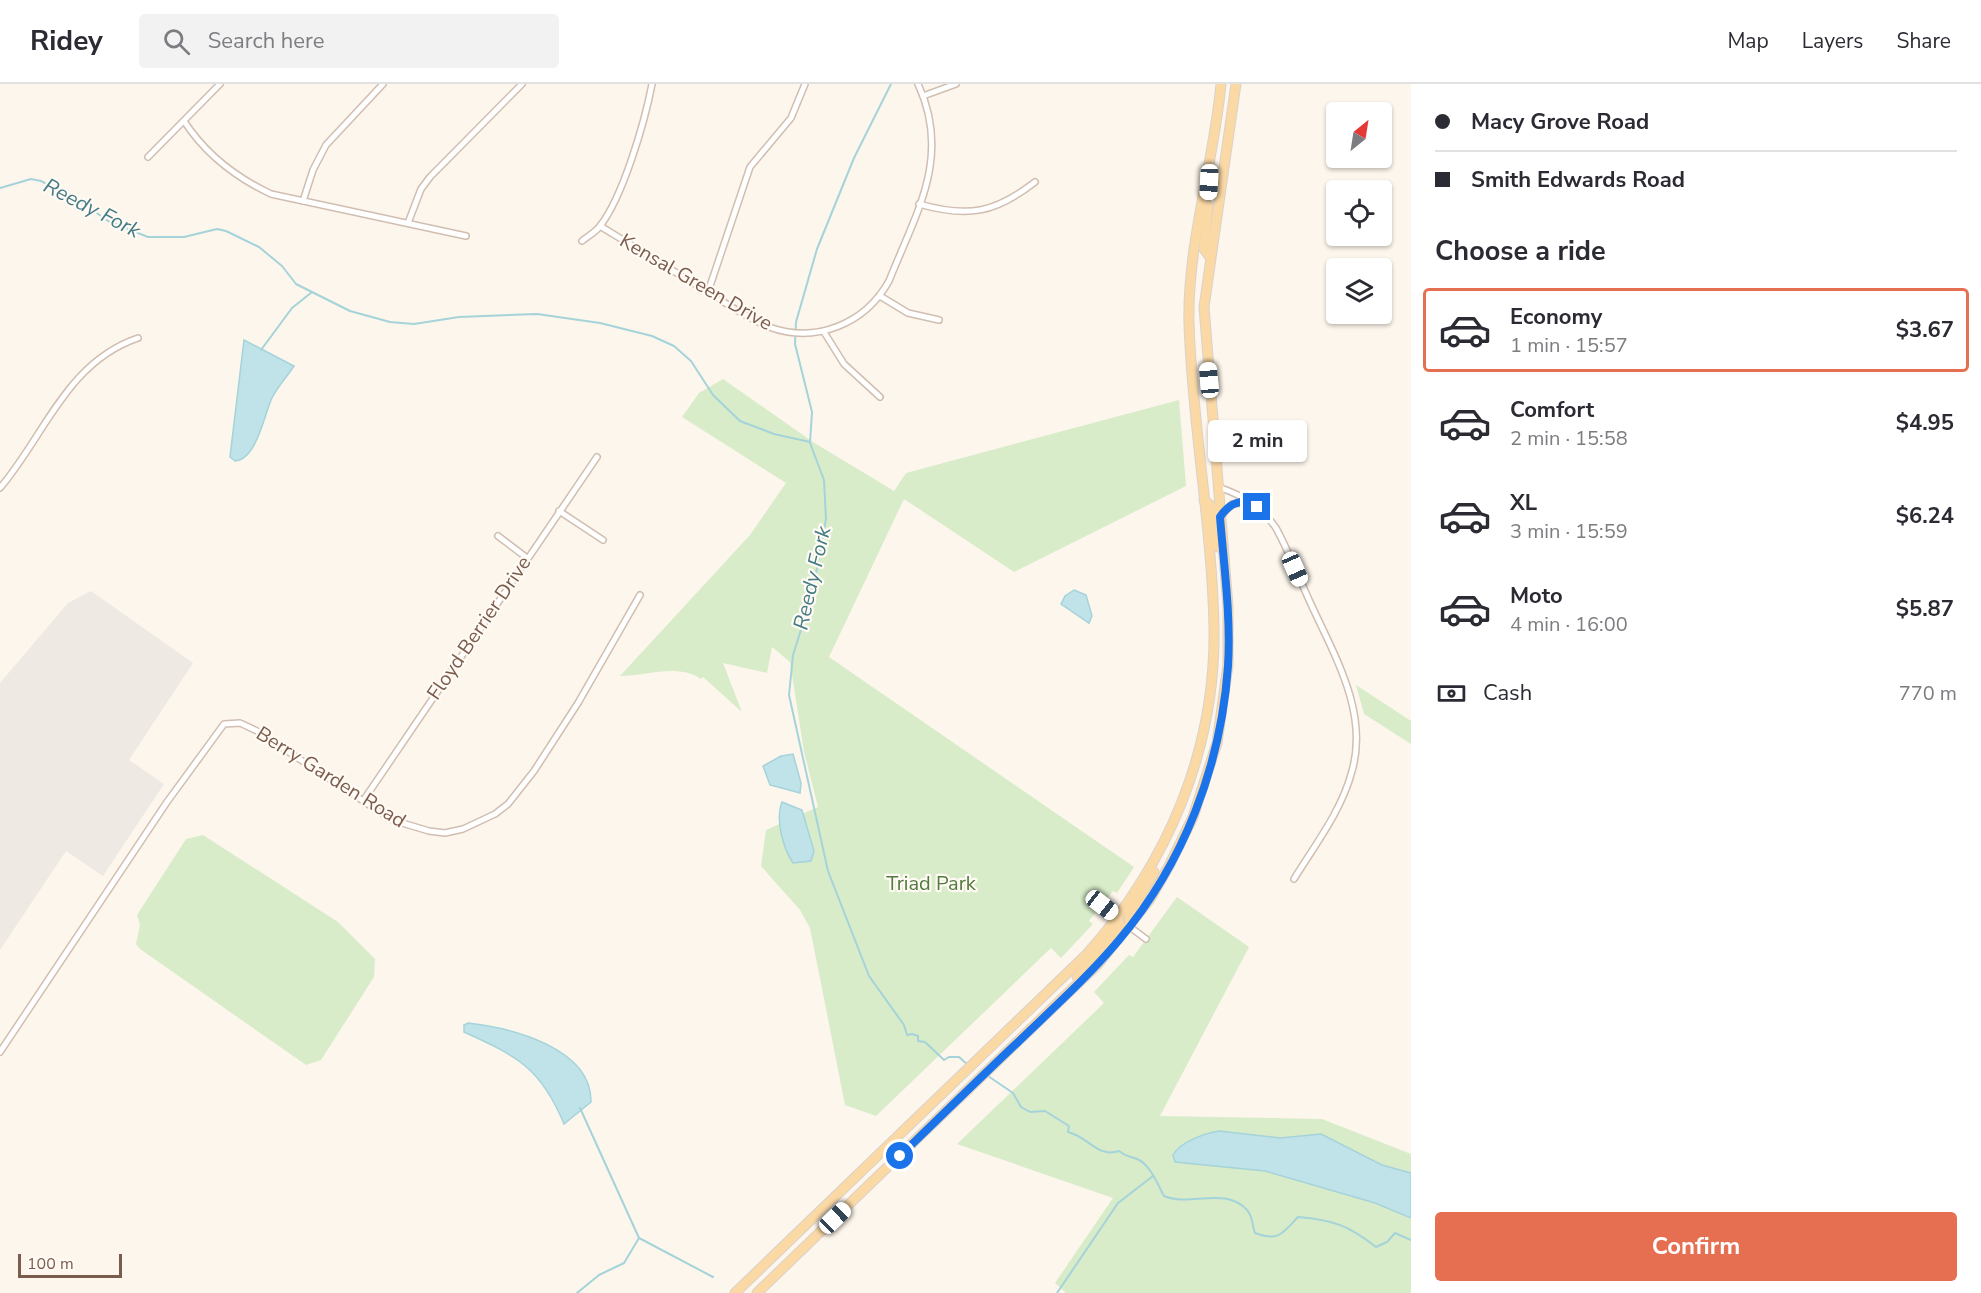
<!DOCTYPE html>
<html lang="en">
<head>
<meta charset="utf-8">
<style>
	:root { --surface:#fff; --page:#f2f2f3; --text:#2b2b33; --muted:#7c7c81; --line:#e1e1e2; --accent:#e76f51 }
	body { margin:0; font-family:"Nunito Sans",sans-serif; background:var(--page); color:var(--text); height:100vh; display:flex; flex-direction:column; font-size:22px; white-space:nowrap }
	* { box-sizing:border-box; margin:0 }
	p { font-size:20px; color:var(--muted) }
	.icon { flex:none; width:33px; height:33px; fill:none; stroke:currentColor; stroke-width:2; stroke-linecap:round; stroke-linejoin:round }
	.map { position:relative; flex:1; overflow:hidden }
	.details { display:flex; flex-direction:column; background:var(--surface); width:570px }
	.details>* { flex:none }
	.hud { display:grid; align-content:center; height:132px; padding:0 24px; background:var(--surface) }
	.needle { width:39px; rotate:30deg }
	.controls { position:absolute; left:1326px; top:18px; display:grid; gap:12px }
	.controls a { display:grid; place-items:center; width:66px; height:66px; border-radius:6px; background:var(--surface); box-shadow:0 2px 4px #0004; font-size:30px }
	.scale { position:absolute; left:18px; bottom:15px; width:104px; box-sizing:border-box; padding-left:6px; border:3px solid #7a5c4d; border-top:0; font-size:16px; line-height:21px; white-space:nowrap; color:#7a5c4d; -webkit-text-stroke:4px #fffaf3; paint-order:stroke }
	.end { position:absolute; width:27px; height:27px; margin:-14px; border:8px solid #1a73e8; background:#fff; box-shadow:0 0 0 3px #fff }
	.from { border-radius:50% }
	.bubble { position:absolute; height:42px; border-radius:6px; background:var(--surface); box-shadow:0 2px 4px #0004; font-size:20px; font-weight:700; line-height:42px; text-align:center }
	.car { position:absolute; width:18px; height:36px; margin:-18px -9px; border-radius:8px; box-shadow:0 0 4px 2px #0007; background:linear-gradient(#fff 24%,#345 0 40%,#fff 0 76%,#345 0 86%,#fff 0) }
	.hud b { display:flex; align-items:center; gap:21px; height:57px; font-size:22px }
	.hud b+b { border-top:2px solid var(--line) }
	.hud i { width:15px; height:15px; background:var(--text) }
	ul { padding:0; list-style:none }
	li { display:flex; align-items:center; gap:18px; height:84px; margin:0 12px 9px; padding:0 12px; border:3px solid transparent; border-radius:6px }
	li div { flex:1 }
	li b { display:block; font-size:22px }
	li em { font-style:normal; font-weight:700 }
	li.active { border-color:var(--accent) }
	li>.icon { width:54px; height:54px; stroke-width:1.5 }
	h2 { padding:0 24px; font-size:27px; line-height:72px }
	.pay { display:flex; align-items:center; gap:15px; height:66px; padding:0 24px; font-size:22px }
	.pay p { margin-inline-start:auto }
	.primary-button { display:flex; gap:12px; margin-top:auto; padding:12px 24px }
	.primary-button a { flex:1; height:69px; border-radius:6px; background:var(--accent); color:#fff; font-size:24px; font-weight:700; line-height:69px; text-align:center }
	header { display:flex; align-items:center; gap:36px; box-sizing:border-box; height:84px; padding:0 30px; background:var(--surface); border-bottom:2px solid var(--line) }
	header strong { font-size:28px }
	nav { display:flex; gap:33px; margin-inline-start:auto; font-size:21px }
	.search { width:420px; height:54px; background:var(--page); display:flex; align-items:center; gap:15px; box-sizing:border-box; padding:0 21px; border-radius:6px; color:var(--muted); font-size:22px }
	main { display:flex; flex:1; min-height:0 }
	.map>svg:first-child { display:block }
	.industrial { fill:#efe9e4 }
	.green { fill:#d8ecc9 }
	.water { fill:#bfe3e8; stroke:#a5d3da; stroke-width:1.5 }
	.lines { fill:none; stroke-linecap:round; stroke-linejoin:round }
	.stream { stroke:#a5d3da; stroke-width:2 }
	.street-casing { stroke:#d1beb0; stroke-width:8 }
	.primary-casing { stroke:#dad1cd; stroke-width:11 }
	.street { stroke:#fff; stroke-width:5 }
	.primary { stroke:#fbd9a5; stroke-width:9 }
	.route { stroke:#1a73e8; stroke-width:8 }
	.labels { text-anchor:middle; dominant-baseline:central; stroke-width:4.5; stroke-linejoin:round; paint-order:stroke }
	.street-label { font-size:20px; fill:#7a5c4d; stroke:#fffaf3 }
	.park-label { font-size:20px; fill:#537a41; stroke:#fffaf3 }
	.water-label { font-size:21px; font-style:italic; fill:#437c86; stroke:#fffaf3 }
</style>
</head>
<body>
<header>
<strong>Ridey</strong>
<div class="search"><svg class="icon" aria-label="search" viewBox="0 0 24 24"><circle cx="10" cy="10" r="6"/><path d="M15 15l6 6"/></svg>Search here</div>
<nav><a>Map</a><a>Layers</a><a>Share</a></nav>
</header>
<main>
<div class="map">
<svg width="1411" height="1209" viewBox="0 0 1411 1209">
	<rect width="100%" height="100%" fill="#fdf6ec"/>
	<path class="industrial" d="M 91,507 L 193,579 L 129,676 L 164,700 L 103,792 L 66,767 L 0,866 L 0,599 L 68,519 Z"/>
	<g class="green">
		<path d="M 723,295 L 813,358 L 894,407 L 906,389 L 1179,316 L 1186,402 L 1014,488 L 904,415 L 829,573 L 1134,783 L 1117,809 L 1113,807 L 1089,837 L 1093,840 L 1061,874 L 1051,864 L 876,1032 L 845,1021 L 810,844 L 800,826 L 761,782 L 766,746 L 818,723 L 804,668 L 790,578 L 772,563 L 767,589 L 723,579 L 742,628 L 703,593 L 701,595 C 678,579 647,592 620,592 L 750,451 L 786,399 L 682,333 L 699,309 Z"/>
		<path d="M 1356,601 L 1411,637 L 1411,660 L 1364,630 Z"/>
		<path d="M 203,751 L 338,838 L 375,875 L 374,893 L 321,976 L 306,981 L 140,865 L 136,860 L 140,841 L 137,831 L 186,755 Z"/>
		<path d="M 1177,813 L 1249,863 L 1160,1032 L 1322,1035 L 1411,1070 L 1411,1209 L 1066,1209 L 1055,1199 L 1113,1114 L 957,1060 L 1104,919 L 1094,908 L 1129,871 L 1133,873 Z"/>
	</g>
	<g class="water">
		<path d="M 244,256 L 294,282 C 287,293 277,303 272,314 C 264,331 257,375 235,377 L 230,373 Z"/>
		<path d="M 1074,506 L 1086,511 L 1092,532 L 1089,539 L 1061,520 L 1065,512 Z"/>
		<path d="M 793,670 L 801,699 L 800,709 L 770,701 L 763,682 L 781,672 Z"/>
		<path d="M 782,718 L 802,726 L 814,767 L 811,777 L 793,779 C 783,764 775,735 782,718 Z"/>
		<path d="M 468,939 C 512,944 592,964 591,1018 L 564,1040 C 541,984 517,972 464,948 L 464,941 Z"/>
		<path d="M 1219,1047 L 1280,1054 L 1321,1050 L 1382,1081 L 1411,1089 L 1411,1134 L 1375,1119 L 1265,1087 L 1175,1078 L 1173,1071 C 1180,1058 1205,1049 1219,1047 Z"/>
	</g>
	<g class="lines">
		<g class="stream">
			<path d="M 891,0 L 854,74 L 817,165 L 796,238 L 795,260 L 812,328 L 810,359 L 824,396 L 826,435 L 812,511 L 793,571 L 789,611 L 828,787 L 869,892 L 904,941 L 907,951 L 912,950 L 918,952 L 918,957 L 925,958 L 944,976 L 949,973 L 959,973 L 968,981"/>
			<path d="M 0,104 L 31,95 L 41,97 L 84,120 L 108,137 L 148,153 L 184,153 L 217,145 L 226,147 L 259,163 L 282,182 L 296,200 L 350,227 L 390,238 L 414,240 L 459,233 L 537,230 L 600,239 L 652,252 L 674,262 L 691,277 L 713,311 L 740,337 L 774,350 L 810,358"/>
			<path d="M 261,266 L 292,224 L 312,208"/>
			<path d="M 988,992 L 1013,1009 L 1021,1023 L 1030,1028 L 1045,1027 L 1069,1042 L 1068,1048 C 1089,1053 1097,1074 1119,1067 C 1126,1073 1129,1072 1137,1075 C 1150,1080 1158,1101 1164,1112 C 1190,1123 1225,1102 1247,1126 C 1253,1132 1252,1142 1255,1149 C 1279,1158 1283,1149 1298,1133 C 1333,1136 1348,1141 1376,1163 L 1387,1158 L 1395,1149 L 1411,1156"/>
			<path d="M 580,1024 L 639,1154 L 713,1193"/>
			<path d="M 577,1209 L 599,1191 L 624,1179 L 639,1154"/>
			<path d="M 1057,1209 L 1118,1119 L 1153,1092"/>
		</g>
		<g class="street-casing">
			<g id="street">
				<path d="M 923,12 L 956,0"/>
				<path d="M 184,37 C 206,71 235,93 271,110 L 466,152"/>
				<path d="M 148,73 L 220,0"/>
				<path d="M 303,117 L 313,86 L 326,61 L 383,0"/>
				<path d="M 919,120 C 968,134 995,129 1035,98"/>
				<path d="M 408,139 L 421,105 L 430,93 L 522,0"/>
				<path d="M 600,142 C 633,162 665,182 698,202 C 720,215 744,233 769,243 C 816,260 865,240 889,197 C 916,129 952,73 918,0"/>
				<path d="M 582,157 C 588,152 596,148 600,142 C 623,113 645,37 652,0"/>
				<path d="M 708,208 L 750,83 L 791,34 L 805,0"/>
				<path d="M 880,212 L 908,229 L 939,236"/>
				<path d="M 824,248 L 844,280 L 880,313"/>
				<path d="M 1218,403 C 1242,411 1261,422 1276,444 C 1289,468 1299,494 1310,518 C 1334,571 1369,628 1352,687 C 1342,726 1315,761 1294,795"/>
				<path d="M 0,404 C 45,351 67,278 138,254"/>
				<path d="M 559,427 L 603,456"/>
				<path d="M 1221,432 L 1232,420 L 1250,418"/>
				<path d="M 498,452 L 527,474"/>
				<path d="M 363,717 L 597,373"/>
				<path d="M 1102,821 L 1117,833"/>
				<path d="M 1130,843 L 1146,855"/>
				<path d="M 0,968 L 167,718 L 224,640 L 240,639 L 257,647 L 392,736 L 429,747 L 445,749 L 463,745 L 495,730 L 508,720 L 534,687 L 578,619 L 640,511"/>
			</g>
		</g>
		<g class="primary-casing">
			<g id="primary">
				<path d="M 1208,121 L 1204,165 L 1210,173"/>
				<path d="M 1204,416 L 1211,422 L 1218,463"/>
				<path d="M 1130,843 L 1129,832 L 1154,788"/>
				<path d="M 1077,893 L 1116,849 L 1119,840 L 1118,833"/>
				<path d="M 735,1209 L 1087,870 C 1168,779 1216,666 1214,543 C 1212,441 1192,340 1189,239 C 1187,161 1214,78 1221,0"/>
				<path d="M 757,1209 L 1098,880 L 1150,815 L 1169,782 L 1193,733 L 1217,659 L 1228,581 L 1228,522 L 1204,223 L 1236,0"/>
			</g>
		</g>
		<use href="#street" class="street"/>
		<use href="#primary" class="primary"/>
	</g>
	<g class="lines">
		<path class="route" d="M 900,1072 C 939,1034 978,996 1017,959 C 1052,925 1088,893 1119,856 C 1184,779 1221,682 1228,582 C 1231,532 1224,483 1220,433 C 1229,419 1243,413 1257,423"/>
	</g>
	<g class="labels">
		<g class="street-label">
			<text transform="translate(696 198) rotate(30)">Kensal Green Drive</text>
			<text transform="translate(479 544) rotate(-56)">Floyd Berrier Drive</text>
			<text transform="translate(331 693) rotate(32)">Berry Garden Road</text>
		</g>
		<g class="park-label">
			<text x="931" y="799">Triad Park</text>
		</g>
		<g class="water-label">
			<text transform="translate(92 124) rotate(27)">Reedy Fork</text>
			<text transform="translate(812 494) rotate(-77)">Reedy Fork</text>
		</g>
	</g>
</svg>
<div class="controls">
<a><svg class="needle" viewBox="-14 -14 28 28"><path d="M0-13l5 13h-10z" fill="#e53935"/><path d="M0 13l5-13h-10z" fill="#7c7c81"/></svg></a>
<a><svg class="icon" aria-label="locate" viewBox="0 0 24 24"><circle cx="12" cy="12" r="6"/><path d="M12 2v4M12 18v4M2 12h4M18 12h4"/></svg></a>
<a><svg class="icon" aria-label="layers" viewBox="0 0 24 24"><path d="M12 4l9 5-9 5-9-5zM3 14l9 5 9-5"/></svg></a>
</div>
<div class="scale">100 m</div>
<i class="end from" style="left:900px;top:1072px"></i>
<i class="end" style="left:1257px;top:423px"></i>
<div class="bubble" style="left:1208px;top:336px;width:99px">2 min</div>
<i class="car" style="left:1209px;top:98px;rotate:183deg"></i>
<i class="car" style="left:1209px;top:296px;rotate:355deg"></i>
<i class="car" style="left:1295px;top:485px;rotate:156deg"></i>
<i class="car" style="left:1102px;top:821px;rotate:128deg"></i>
<i class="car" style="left:835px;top:1134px;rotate:46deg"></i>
</div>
<section class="details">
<div class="hud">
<b><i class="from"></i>Macy Grove Road</b>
<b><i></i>Smith Edwards Road</b>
</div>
<h2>Choose a ride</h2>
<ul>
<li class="active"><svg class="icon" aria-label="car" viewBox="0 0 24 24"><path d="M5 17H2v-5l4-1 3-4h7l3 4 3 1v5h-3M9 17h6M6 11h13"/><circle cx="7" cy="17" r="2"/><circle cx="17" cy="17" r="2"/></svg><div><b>Economy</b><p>1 min · 15:57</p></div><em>$3.67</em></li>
<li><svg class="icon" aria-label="car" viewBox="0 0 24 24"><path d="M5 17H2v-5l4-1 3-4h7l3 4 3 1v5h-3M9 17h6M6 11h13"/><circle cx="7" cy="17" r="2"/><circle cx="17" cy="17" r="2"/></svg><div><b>Comfort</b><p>2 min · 15:58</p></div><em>$4.95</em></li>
<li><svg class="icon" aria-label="car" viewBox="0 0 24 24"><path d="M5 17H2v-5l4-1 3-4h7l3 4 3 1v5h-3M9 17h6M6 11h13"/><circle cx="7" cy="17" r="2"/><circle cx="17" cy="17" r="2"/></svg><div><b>XL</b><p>3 min · 15:59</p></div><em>$6.24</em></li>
<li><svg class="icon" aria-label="car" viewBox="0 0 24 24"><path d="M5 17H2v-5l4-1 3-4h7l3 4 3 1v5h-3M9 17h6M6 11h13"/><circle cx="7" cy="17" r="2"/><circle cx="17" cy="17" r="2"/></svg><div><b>Moto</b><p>4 min · 16:00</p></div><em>$5.87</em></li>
</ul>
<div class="pay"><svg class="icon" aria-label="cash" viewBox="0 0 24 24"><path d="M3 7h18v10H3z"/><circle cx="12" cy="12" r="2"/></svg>Cash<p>770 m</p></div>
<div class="primary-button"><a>Confirm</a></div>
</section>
</main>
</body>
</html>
